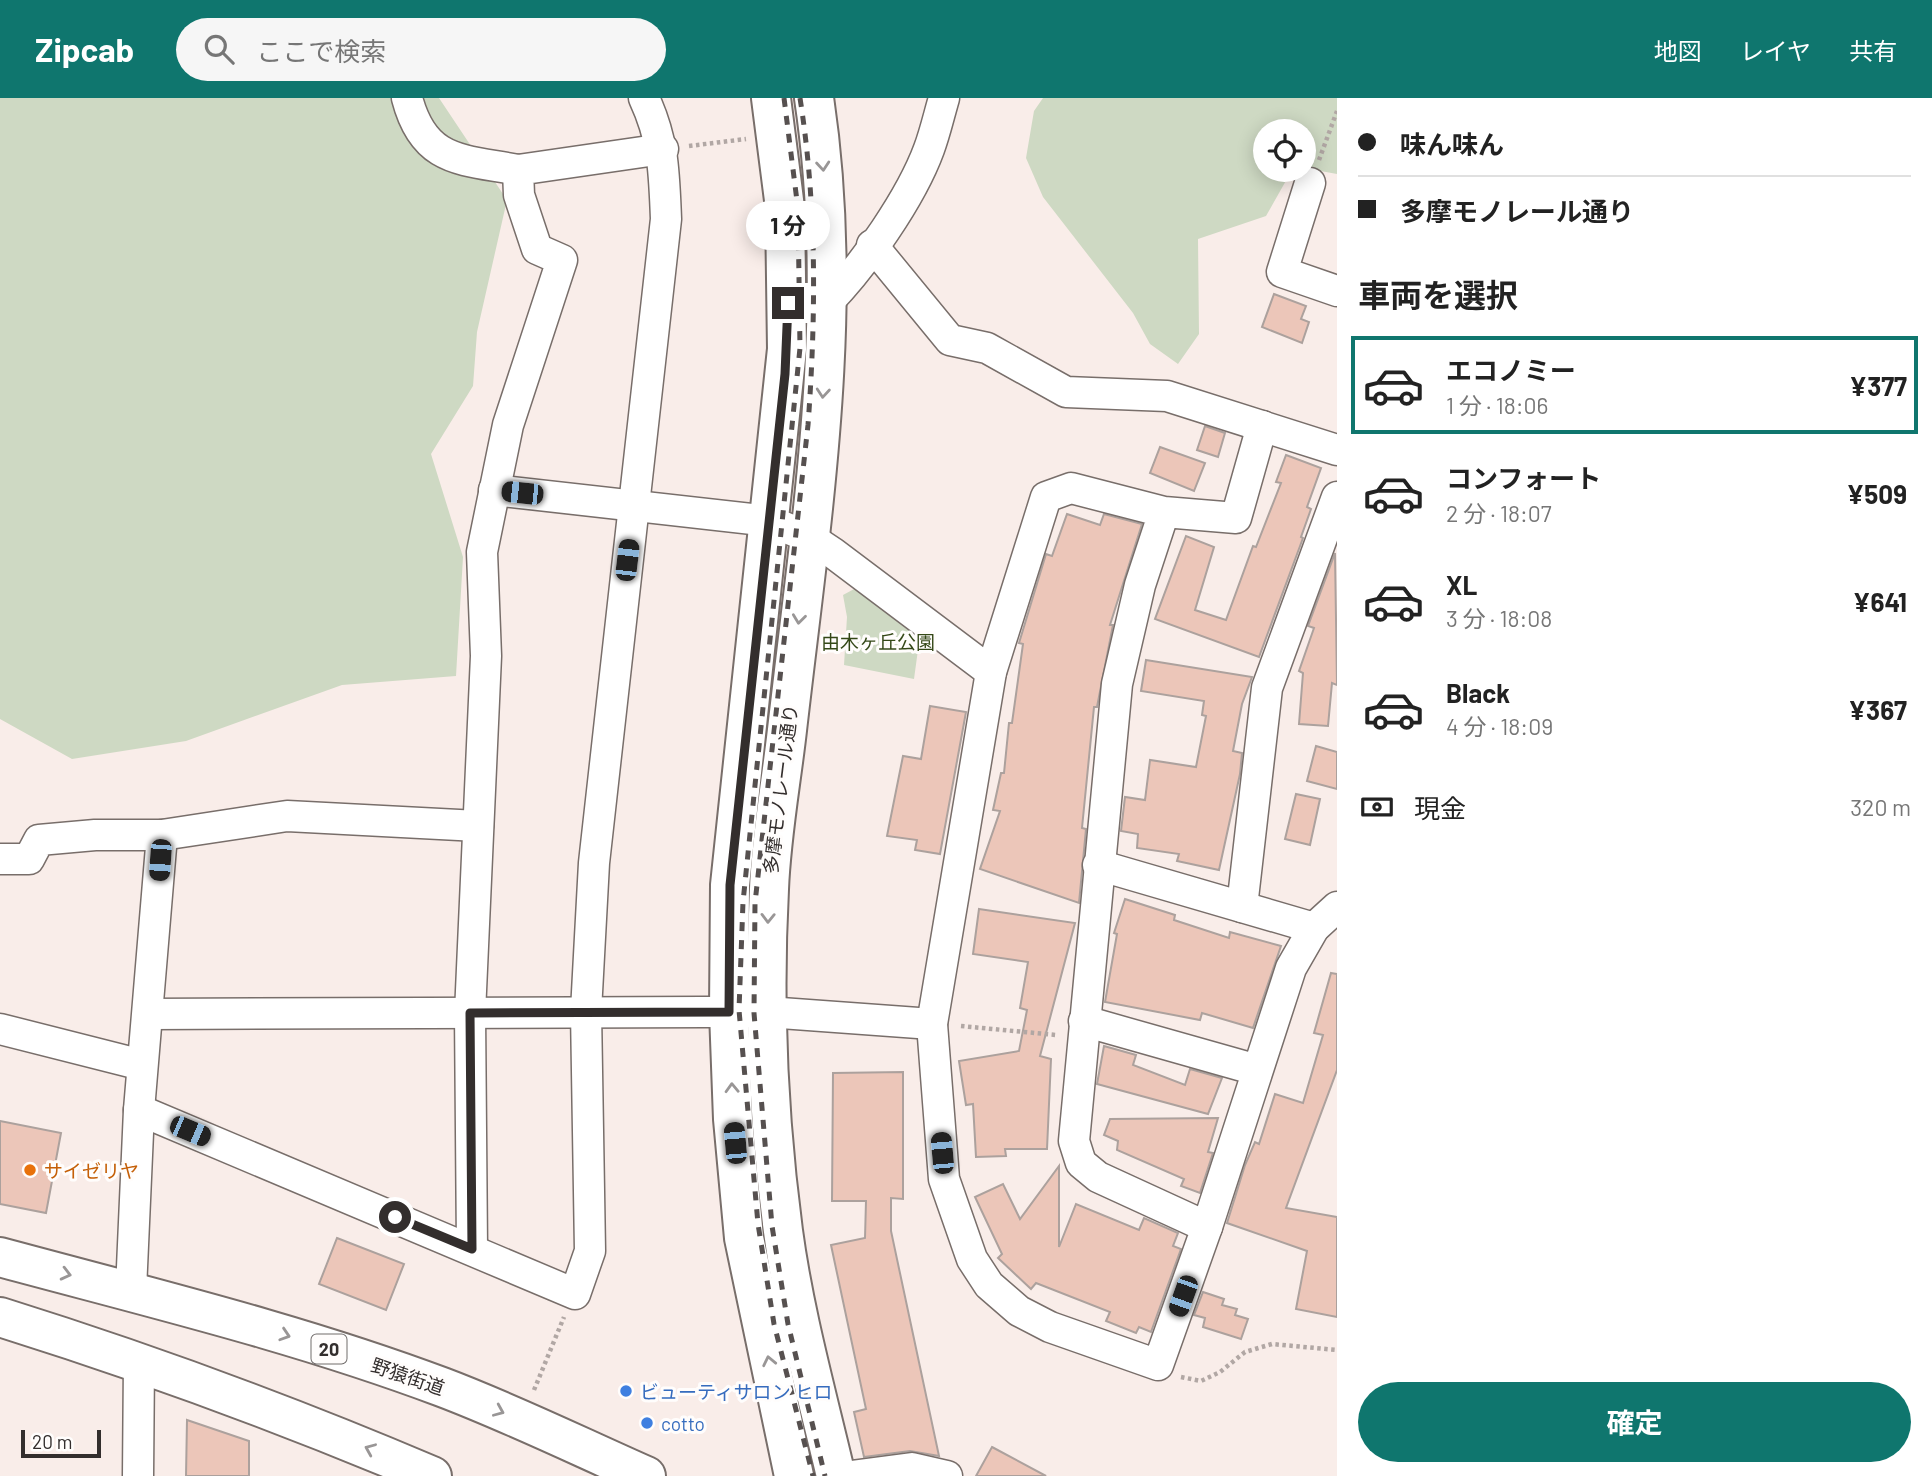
<!DOCTYPE html>
<html lang="ja">
<head>
<meta charset="utf-8">
<style>
	:root { --surface:#fff; --page:#f6f6f6; --text:#222; --muted:#767676; --line:#e0e0e0; --accent:#0f766e }
	body { margin:0; font-family:Barlow,"Noto Sans JP",sans-serif; background:var(--page); color:var(--text); height:100vh; display:flex; flex-direction:column; font-size:26px; white-space:nowrap }
	* { box-sizing:border-box; margin:0 }
	p { font-size:23px; color:var(--muted) }
	.icon { flex:none; width:38px; height:38px; fill:none; stroke:currentColor; stroke-width:2; stroke-linecap:round; stroke-linejoin:round }
	.map { position:relative; flex:1; overflow:hidden }
	.side { display:flex; flex-direction:column; background:var(--surface); width:595px }
	.side>* { flex:none }
	.top-card { display:grid; align-content:center; height:154px; padding:0 21px; background:var(--surface) }
	.fabs { position:absolute; left:1253px; top:21px; display:grid; gap:14px }
	.fabs a { display:grid; place-items:center; width:63px; height:63px; border-radius:50%; background:var(--surface); box-shadow:0 4px 18px #0003; font-size:35px }
	.scale { position:absolute; left:21px; bottom:18px; width:80px; box-sizing:border-box; padding-left:7px; border:4px solid #332e2d; border-top:0; font-size:19px; line-height:24px; white-space:nowrap; color:#332e2d; -webkit-text-stroke:5px #fffdfc; paint-order:stroke }
	.end { position:absolute; width:32px; height:32px; margin:-16px; border:9px solid #332e2d; background:#fff; box-shadow:0 0 0 4px #fff }
	.from { border-radius:50% }
	.bubble { position:absolute; height:49px; border-radius:24px; background:var(--surface); box-shadow:0 4px 18px #0003; font-size:23px; font-weight:700; line-height:49px; text-align:center }
	.car { position:absolute; width:21px; height:42px; margin:-21px -10px; border-radius:9px; box-shadow:0 0 5px 2px #0007; background:linear-gradient(#222 24%,#8ab4d8 0 40%,#222 0 76%,#8ab4d8 0 86%,#222 0) }
	.top-card b { display:flex; align-items:center; gap:24px; height:66px; font-size:26px }
	.top-card b+b { border-top:2px solid var(--line) }
	.top-card i { width:18px; height:18px; background:var(--text) }
	ul { padding:0; list-style:none }
	li { display:flex; align-items:center; gap:21px; height:98px; margin:0 14px 10px; padding:0 7px; border:4px solid transparent; border-radius:0px }
	li div { flex:1 }
	li b { display:block; font-size:26px }
	li em { font-style:normal; font-weight:700 }
	li.current { border-color:var(--accent) }
	li>.icon { width:63px; height:63px; stroke-width:1.5 }
	h2 { padding:0 21px; font-size:32px; line-height:84px }
	.pay { display:flex; align-items:center; gap:18px; height:77px; padding:0 21px; font-size:26px }
	.pay p { margin-inline-start:auto }
	.button { display:flex; gap:14px; margin-top:auto; padding:14px 21px }
	.button a { flex:1; height:80px; border-radius:42px; background:var(--accent); color:#fff; font-size:28px; font-weight:700; line-height:80px; text-align:center }
	header { display:flex; align-items:center; gap:42px; box-sizing:border-box; height:98px; padding:0 35px; background:var(--accent); color:#fff }
	header strong { font-size:33px }
	nav { display:flex; gap:38px; margin-inline-start:auto; font-size:24px }
	.search { width:490px; height:63px; background:var(--page); display:flex; align-items:center; gap:18px; box-sizing:border-box; padding:0 24px; border-radius:38px; color:var(--muted); font-size:26px }
	main { display:flex; flex:1; min-height:0 }
	.map>svg:first-child { display:block }
	.green { fill:#ced9c3 }
	.building { fill:#ecc6b9; stroke:#aca19d; stroke-width:2 }
	.lines { fill:none; stroke-linecap:round; stroke-linejoin:round }
	.minor-casing { stroke:#786e6a; stroke-width:33 }
	.major-casing { stroke:#786e6a; stroke-width:42 }
	.path { stroke:#b1a7a4; stroke-width:4.5; stroke-dasharray:3.5 3.5; stroke-linecap:butt }
	.minor { stroke:#fff; stroke-width:30 }
	.major { stroke:#fff; stroke-width:38 }
	.rail { stroke:#56504f; stroke-width:5; stroke-dasharray:9 9; stroke-linecap:butt }
	.oneway { stroke:#999696 }
	.route { stroke:#332e2d; stroke-width:9 }
	.food-dot { fill:#e8710a; stroke:#fffdfc; stroke-width:2.5 }
	.shop-dot { fill:#3f7fe0; stroke:#fffdfc; stroke-width:2.5 }
	.labels { text-anchor:middle; dominant-baseline:central; stroke-width:6; stroke-linejoin:round; paint-order:stroke }
	.shield { fill:#fffdfc; stroke:#706c6b; stroke-width:2 }
	.shield-label { font-size:18px; font-weight:bold; fill:#332e2d }
	.park-label { font-size:19px; fill:#344817; stroke:#fffdfc }
	.street-label { font-size:19px; fill:#332e2d; stroke:#fffdfc }
	.food-label { font-size:19px; fill:#c56008; stroke:#fffdfc; text-anchor:start }
	.shop-label { font-size:19px; fill:#366cbe; stroke:#fffdfc; text-anchor:start }
</style>
</head>
<body>
<header>
<strong>Zipcab</strong>
<div class="search"><svg class="icon" aria-label="search" viewBox="0 0 24 24"><circle cx="10" cy="10" r="6"/><path d="M15 15l6 6"/></svg>ここで検索</div>
<nav><a>地図</a><a>レイヤ</a><a>共有</a></nav>
</header>
<main>
<div class="map">
<svg width="1337" height="1378" viewBox="0 0 1337 1378">
	<rect width="100%" height="100%" fill="#f9ede9"/>
	<g class="green">
		<path d="M 0,0 L 439,0 L 507,102 L 477,234 L 473,288 L 431,356 L 463,459 L 456,578 L 342,587 L 186,643 L 72,661 L 0,621 Z"/>
		<path d="M 1043,0 L 1337,0 L 1337,76 L 1304,70 L 1304,33 L 1265,33 L 1265,72 L 1292,72 L 1266,118 L 1198,141 L 1199,236 L 1178,266 L 1150,246 L 1133,215 L 1043,99 L 1026,60 L 1034,13 Z"/>
		<path d="M 856,490 L 920,537 L 914,581 L 844,567 L 847,519 L 843,497 Z"/>
	</g>
	<g class="building">
		<path d="M 1274,196 L 1306,208 L 1301,221 L 1309,224 L 1302,245 L 1262,229 Z"/>
		<path d="M 1205,328 L 1225,335 L 1218,359 L 1197,352 Z"/>
		<path d="M 1160,349 L 1205,365 L 1194,393 L 1150,375 Z"/>
		<path d="M 1286,357 L 1321,370 L 1307,409 L 1311,411 L 1301,439 L 1303,440 L 1259,559 L 1155,521 L 1186,438 L 1214,449 L 1195,512 L 1226,522 L 1253,448 L 1256,449 L 1281,385 L 1276,384 Z"/>
		<path d="M 1067,416 L 1100,427 L 1104,416 L 1142,426 L 1110,527 L 1113,527 L 1097,609 L 1094,609 L 1082,730 L 1086,731 L 1079,805 L 980,771 L 1000,713 L 993,712 L 1001,675 L 1004,675 L 1009,625 L 1012,625 L 1023,546 L 1019,545 L 1046,456 L 1052,458 Z"/>
		<path d="M 1335,455 L 1337,587 L 1332,585 L 1328,628 L 1299,626 L 1303,575 L 1299,573 L 1314,530 L 1308,528 Z"/>
		<path d="M 1146,562 L 1252,579 L 1242,606 L 1233,653 L 1242,655 L 1240,676 L 1219,772 L 1177,763 L 1179,756 L 1137,750 L 1138,736 L 1121,733 L 1125,699 L 1145,702 L 1150,662 L 1196,669 L 1206,618 L 1202,617 L 1204,603 L 1141,593 Z"/>
		<path d="M 930,608 L 966,614 L 940,756 L 915,752 L 917,742 L 887,738 L 903,658 L 921,661 Z"/>
		<path d="M 1316,648 L 1337,654 L 1337,691 L 1307,683 Z"/>
		<path d="M 1296,696 L 1320,701 L 1310,747 L 1285,741 Z"/>
		<path d="M 1125,801 L 1175,817 L 1174,822 L 1229,840 L 1230,834 L 1281,848 L 1253,930 L 1202,915 L 1200,922 L 1105,904 L 1117,836 L 1114,835 Z"/>
		<path d="M 979,811 L 1075,825 L 1040,958 L 1051,961 L 1047,1051 L 1005,1051 L 1006,1058 L 976,1059 L 973,1006 L 966,1007 L 959,963 L 1019,953 L 1027,912 L 1020,910 L 1028,864 L 973,856 Z"/>
		<path d="M 1331,875 L 1337,876 L 1337,972 L 1286,1110 L 1337,1119 L 1337,1219 L 1296,1211 L 1307,1153 L 1227,1125 L 1245,1067 L 1255,1044 L 1259,1046 L 1275,996 L 1303,1005 L 1323,937 L 1314,935 Z"/>
		<path d="M 1104,948 L 1136,957 L 1133,967 L 1185,987 L 1190,971 L 1222,980 L 1208,1016 L 1097,986 Z"/>
		<path d="M 903,974 L 903,1101 L 891,1100 L 891,1133 L 939,1358 L 910,1353 L 864,1359 L 854,1314 L 866,1311 L 831,1147 L 865,1140 L 866,1103 L 832,1103 L 833,975 Z"/>
		<path d="M 1218,1020 L 1208,1054 L 1213,1055 L 1200,1095 L 1181,1088 L 1184,1081 L 1117,1052 L 1118,1043 L 1104,1037 L 1110,1021 Z"/>
		<path d="M 0,1023 L 61,1035 L 46,1115 L 0,1106 Z"/>
		<path d="M 1059,1068 L 1059,1149 L 1076,1106 L 1139,1132 L 1144,1120 L 1178,1135 L 1173,1148 L 1181,1151 L 1151,1234 L 1139,1229 L 1136,1235 L 1106,1223 L 1110,1214 L 1036,1185 L 1031,1191 L 998,1160 L 1002,1156 L 975,1099 L 1003,1086 L 1020,1121 Z"/>
		<path d="M 337,1140 L 404,1166 L 386,1212 L 319,1186 Z"/>
		<path d="M 1203,1194 L 1224,1201 L 1222,1207 L 1237,1211 L 1235,1217 L 1248,1221 L 1241,1241 L 1203,1229 L 1205,1220 L 1194,1217 Z"/>
		<path d="M 187,1322 L 249,1343 L 249,1378 L 186,1378 Z"/>
		<path d="M 992,1349 L 1046,1378 L 976,1378 Z"/>
	</g>
	<g class="lines">
		<g class="minor-casing">
			<g id="minor">
				<path d="M 407,0 C 424,65 461,61 518,72"/>
				<path d="M 1310,85 L 1282,174 L 1337,193"/>
				<path d="M 872,147 L 950,242 L 987,250 L 1066,294 L 1167,298 L 1337,352"/>
				<path d="M 829,203 C 864,167 911,100 929,51 C 935,35 939,17 944,0"/>
				<path d="M 494,392 L 769,423 L 809,439 L 833,455 L 991,574"/>
				<path d="M 1164,414 L 1140,487 L 1117,586 L 1074,1043 L 1081,1065 L 1098,1079 L 1207,1129 L 1158,1267 L 1050,1229 L 1019,1213 L 989,1187 L 972,1161 L 944,1081 L 932,926 L 991,574 L 1046,399 L 1071,390 L 1164,414 L 1236,420 L 1262,328"/>
				<path d="M 0,761 L 29,761 L 39,742 L 95,737 L 162,737 L 287,718 L 478,728"/>
				<path d="M 1098,767 L 1314,830"/>
				<path d="M 1242,809 L 1267,590 L 1337,399"/>
				<path d="M 149,916 L 704,914 L 767,914 L 932,926"/>
				<path d="M 1084,923 L 1257,972"/>
				<path d="M 0,931 L 142,967"/>
				<path d="M 139,1012 L 575,1196 L 590,1153 L 586,913 L 594,765 L 666,121 C 664,74 664,43 644,0"/>
				<path d="M 1207,1129 L 1291,870 L 1314,830 L 1337,809"/>
				<path d="M 472,1151 L 470,915 L 486,558 L 482,454 L 508,327 L 562,162 L 537,151 L 519,97 L 518,72 L 663,51"/>
				<path d="M 131,1192 L 139,1012 L 162,737"/>
				<path d="M 138,1378 L 139,1263"/>
				<path d="M 851,1378 L 912,1370 L 947,1378"/>
			</g>
		</g>
		<g class="major-casing">
			<g id="major">
				<path d="M 771,0 L 785,110 L 787,251 L 730,787 L 729,914 L 733,1021 L 744,1140 L 794,1378"/>
				<path d="M 814,0 C 846,211 811,422 787,632 C 781,685 771,738 769,791 C 763,905 768,1020 783,1133 C 794,1215 817,1297 836,1378"/>
				<path d="M 0,1159 C 148,1199 298,1235 442,1289 C 511,1315 578,1348 646,1378"/>
				<path d="M 0,1219 C 147,1265 291,1318 432,1378"/>
			</g>
		</g>
		<g class="path">
			<path d="M 689,48 L 746,41"/>
			<path d="M 1319,62 L 1337,13"/>
			<path d="M 961,928 L 1056,937"/>
			<path d="M 1181,1279 L 1201,1283 L 1220,1274 L 1245,1254 L 1272,1246 L 1337,1252"/>
			<path d="M 534,1292 L 564,1219"/>
		</g>
		<use href="#minor" class="minor"/>
		<use href="#major" class="major"/>
		<g class="rail">
			<path d="M 784,0 L 798,111 L 800,250 L 743,804 L 739,912 L 758,1126 L 774,1226 L 813,1378"/>
			<path d="M 800,0 C 817,108 816,218 808,327 L 755,805 L 754,915 L 772,1128 L 788,1226 L 825,1378"/>
		</g>
	</g>
	<defs><path id="oneway-chevron" d="M-2-3.5L2.5 0L-2 3.5" fill="none" stroke-width="1.6" stroke-linecap="round" stroke-linejoin="round" transform="scale(1.75)"/></defs>
	<g class="oneway">
		<use href="#oneway-chevron" transform="translate(823 68) rotate(85)"/>
		<use href="#oneway-chevron" transform="translate(823 295) rotate(95)"/>
		<use href="#oneway-chevron" transform="translate(799 521) rotate(97)"/>
		<use href="#oneway-chevron" transform="translate(768 820) rotate(91)"/>
		<use href="#oneway-chevron" transform="translate(732 990) rotate(-92)"/>
		<use href="#oneway-chevron" transform="translate(66 1176) rotate(14)"/>
		<use href="#oneway-chevron" transform="translate(285 1237) rotate(18)"/>
		<use href="#oneway-chevron" transform="translate(769 1263) rotate(-102)"/>
		<use href="#oneway-chevron" transform="translate(499 1313) rotate(23)"/>
		<use href="#oneway-chevron" transform="translate(370 1351) rotate(-157)"/>
	</g>
	<g class="lines">
		<path class="route" d="M 395,1119 L 472,1151 L 470,915 L 729,914 L 730,787 L 785,276 L 788,205"/>
	</g>
	<circle class="food-dot" cx="30" cy="1072" r="7"/>
	<g class="shop-dot">
		<circle cx="626" cy="1293" r="7"/>
		<circle cx="647" cy="1325" r="7"/>
	</g>
	<g class="labels">
		<rect class="shield" x="311.5" y="1236.5" width="35" height="29" rx="5"/>
		<g class="shield-label">
			<text x="329" y="1251">20</text>
		</g>
		<g class="park-label">
			<text x="878" y="543">由木ヶ丘公園</text>
		</g>
		<g class="street-label">
			<text transform="translate(780 691) rotate(-83)">多摩モノレール通り</text>
			<text transform="translate(408 1278) rotate(19)">野猿街道</text>
		</g>
		<g class="food-label">
			<text x="44" y="1072">サイゼリヤ</text>
		</g>
		<g class="shop-label">
			<text x="640" y="1293">ビューティサロン ヒロ</text>
			<text x="661" y="1325">cotto</text>
		</g>
	</g>
</svg>
<div class="fabs">
<a><svg class="icon" aria-label="locate" viewBox="0 0 24 24"><circle cx="12" cy="12" r="6"/><path d="M12 2v4M12 18v4M2 12h4M18 12h4"/></svg></a>
</div>
<div class="scale">20 m</div>
<i class="end from" style="left:395px;top:1119px"></i>
<i class="end" style="left:788px;top:205px"></i>
<div class="bubble" style="left:746px;top:103px;width:84px">1 分</div>
<i class="car" style="left:522px;top:395px;rotate:276deg"></i>
<i class="car" style="left:627px;top:462px;rotate:7deg"></i>
<i class="car" style="left:160px;top:762px;rotate:184deg"></i>
<i class="car" style="left:190px;top:1033px;rotate:113deg"></i>
<i class="car" style="left:735px;top:1045px;rotate:355deg"></i>
<i class="car" style="left:942px;top:1055px;rotate:355deg"></i>
<i class="car" style="left:1183px;top:1198px;rotate:200deg"></i>
</div>
<section class="side">
<div class="top-card">
<b><i class="from"></i>味ん味ん</b>
<b><i></i>多摩モノレール通り</b>
</div>
<h2>車両を選択</h2>
<ul>
<li class="current"><svg class="icon" aria-label="car" viewBox="0 0 24 24"><path d="M5 17H2v-5l4-1 3-4h7l3 4 3 1v5h-3M9 17h6M6 11h13"/><circle cx="7" cy="17" r="2"/><circle cx="17" cy="17" r="2"/></svg><div><b>エコノミー</b><p>1 分 · 18:06</p></div><em>¥377</em></li>
<li><svg class="icon" aria-label="car" viewBox="0 0 24 24"><path d="M5 17H2v-5l4-1 3-4h7l3 4 3 1v5h-3M9 17h6M6 11h13"/><circle cx="7" cy="17" r="2"/><circle cx="17" cy="17" r="2"/></svg><div><b>コンフォート</b><p>2 分 · 18:07</p></div><em>¥509</em></li>
<li><svg class="icon" aria-label="car" viewBox="0 0 24 24"><path d="M5 17H2v-5l4-1 3-4h7l3 4 3 1v5h-3M9 17h6M6 11h13"/><circle cx="7" cy="17" r="2"/><circle cx="17" cy="17" r="2"/></svg><div><b>XL</b><p>3 分 · 18:08</p></div><em>¥641</em></li>
<li><svg class="icon" aria-label="car" viewBox="0 0 24 24"><path d="M5 17H2v-5l4-1 3-4h7l3 4 3 1v5h-3M9 17h6M6 11h13"/><circle cx="7" cy="17" r="2"/><circle cx="17" cy="17" r="2"/></svg><div><b>Black</b><p>4 分 · 18:09</p></div><em>¥367</em></li>
</ul>
<div class="pay"><svg class="icon" aria-label="cash" viewBox="0 0 24 24"><path d="M3 7h18v10H3z"/><circle cx="12" cy="12" r="2"/></svg>現金<p>320 m</p></div>
<div class="button"><a>確定</a></div>
</section>
</main>
</body>
</html>
